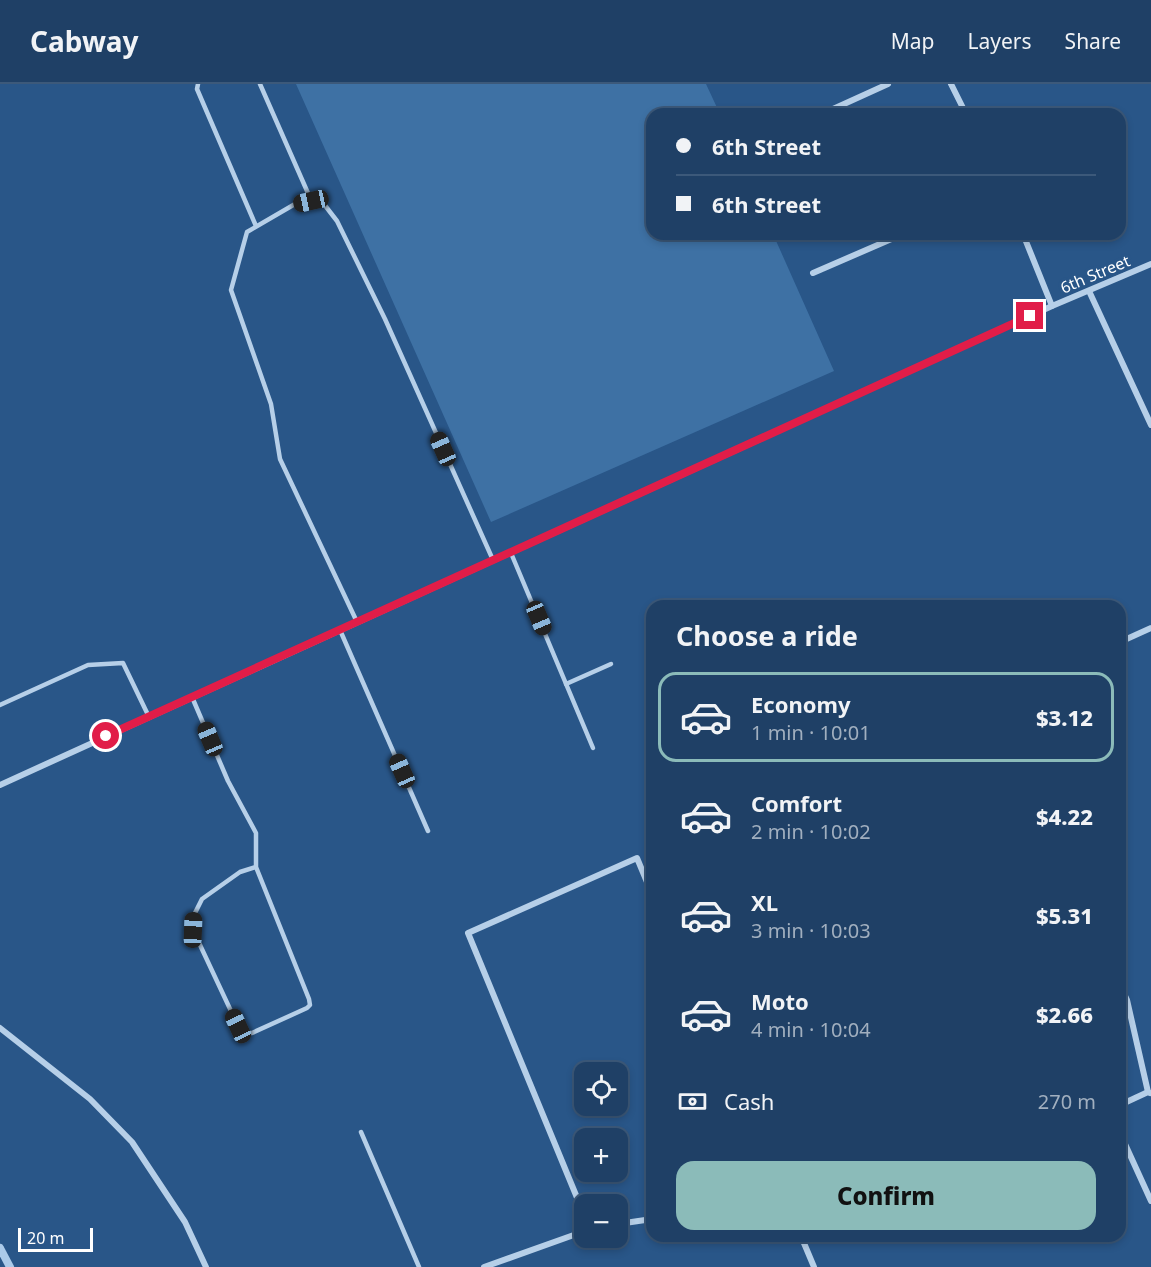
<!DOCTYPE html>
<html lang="en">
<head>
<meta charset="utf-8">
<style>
	:root { --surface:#1f4066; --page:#2c4b6f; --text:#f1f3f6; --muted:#a1afbf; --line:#3c597a; --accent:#8bbbb9 }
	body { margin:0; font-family:"Noto Sans",sans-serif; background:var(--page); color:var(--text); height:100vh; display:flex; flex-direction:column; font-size:22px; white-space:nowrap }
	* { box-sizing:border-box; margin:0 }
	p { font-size:20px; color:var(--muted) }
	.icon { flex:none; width:33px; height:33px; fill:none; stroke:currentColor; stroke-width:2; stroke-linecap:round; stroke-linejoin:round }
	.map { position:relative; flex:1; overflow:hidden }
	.sheet { position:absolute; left:646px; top:516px; width:480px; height:642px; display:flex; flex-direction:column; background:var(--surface); border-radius:18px; box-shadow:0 3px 9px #0003,0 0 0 2px var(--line) }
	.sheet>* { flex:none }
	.top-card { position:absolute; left:646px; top:24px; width:480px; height:132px; border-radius:18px; box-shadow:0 3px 9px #0003,0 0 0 2px var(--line); display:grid; align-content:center; height:132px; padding:0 30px; background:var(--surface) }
	.controls { position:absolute; left:574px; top:978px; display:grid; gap:12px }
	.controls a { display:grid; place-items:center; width:54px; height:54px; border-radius:12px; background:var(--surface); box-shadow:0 3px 9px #0003,0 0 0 2px var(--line); font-size:30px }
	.scale { position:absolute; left:18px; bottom:15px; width:75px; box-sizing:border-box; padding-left:6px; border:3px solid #fff; border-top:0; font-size:16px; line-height:21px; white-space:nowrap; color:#fff; -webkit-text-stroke:4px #295688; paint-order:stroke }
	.end { position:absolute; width:27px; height:27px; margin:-14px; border:8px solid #e11d48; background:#fff; box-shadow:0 0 0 3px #fff }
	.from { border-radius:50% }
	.car { position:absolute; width:18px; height:36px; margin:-18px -9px; border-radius:8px; box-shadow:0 0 4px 2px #0007; background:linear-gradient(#222 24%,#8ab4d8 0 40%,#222 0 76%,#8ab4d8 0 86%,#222 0) }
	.top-card b { display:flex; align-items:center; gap:21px; height:57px; font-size:22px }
	.top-card b+b { border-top:2px solid var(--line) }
	.top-card i { width:15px; height:15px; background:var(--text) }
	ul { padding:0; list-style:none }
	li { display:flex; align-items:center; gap:18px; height:90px; margin:0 12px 9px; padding:0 18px; border:3px solid transparent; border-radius:18px }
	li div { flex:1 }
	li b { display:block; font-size:22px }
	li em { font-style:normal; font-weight:800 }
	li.current { border-color:var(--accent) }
	li>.icon { width:54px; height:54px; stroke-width:1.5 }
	h2 { padding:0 30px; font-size:27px; line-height:72px }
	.pay { display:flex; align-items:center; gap:15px; height:66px; padding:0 30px; font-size:22px }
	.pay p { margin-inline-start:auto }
	.action { display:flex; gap:12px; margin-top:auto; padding:12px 30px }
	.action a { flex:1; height:69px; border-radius:18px; background:var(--accent); color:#111; font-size:24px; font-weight:800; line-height:69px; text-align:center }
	header { display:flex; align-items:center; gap:36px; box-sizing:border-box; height:84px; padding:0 30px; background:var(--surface); border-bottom:2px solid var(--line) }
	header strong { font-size:28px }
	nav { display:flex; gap:33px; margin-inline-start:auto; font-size:21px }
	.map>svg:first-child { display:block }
	.green { fill:#3e71a4 }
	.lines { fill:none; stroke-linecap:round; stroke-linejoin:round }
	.stream { stroke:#abcae9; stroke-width:8 }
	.lane { stroke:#b6cfe8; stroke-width:4.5 }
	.street { stroke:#b6cfe8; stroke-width:6 }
	.route { stroke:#e11d48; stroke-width:8 }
	.labels { text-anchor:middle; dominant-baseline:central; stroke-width:6; stroke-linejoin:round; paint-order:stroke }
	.street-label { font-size:16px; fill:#fff; stroke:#295688 }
</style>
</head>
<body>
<header>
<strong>Cabway</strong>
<nav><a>Map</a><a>Layers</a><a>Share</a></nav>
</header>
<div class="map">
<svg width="1151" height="1183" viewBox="0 0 1151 1183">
	<rect width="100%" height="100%" fill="#295688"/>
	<path class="green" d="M 296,0 L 706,0 L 720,30 L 652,30 L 652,150 L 773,150 L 834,287 L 491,438 Z"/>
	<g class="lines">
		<path class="stream" d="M 0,1164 L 10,1183"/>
		<g class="lane">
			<path d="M 198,0 L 197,5 L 256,142"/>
			<path d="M 260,0 L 311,116"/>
			<path d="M 511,469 L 593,664"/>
			<path d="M 357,538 L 280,375 L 271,320 L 231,206 L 247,148 L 295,120 L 320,115 L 337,137 L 385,235 L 493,476"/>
			<path d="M 340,546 L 428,747"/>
			<path d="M 566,600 L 611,580"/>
			<path d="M 192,613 L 228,697 L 256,749 L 256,783 L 309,915 L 310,921 L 307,924 L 252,949 L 244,949 L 238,942 L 193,846 L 193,833 L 202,815 L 240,788 L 256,783"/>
			<path d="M 0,621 L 88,581 L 123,579 L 149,633"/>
			<path d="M 361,1048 L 419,1183"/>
		</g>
		<g class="street">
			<path d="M 951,0 L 966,30"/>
			<path d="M 822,30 L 888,0"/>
			<path d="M 1023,150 L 1052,222"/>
			<path d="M 813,189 L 903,150"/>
			<path d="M 1089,207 L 1151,341"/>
			<path d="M 1120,558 L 1151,544"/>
			<path d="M 0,701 L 1052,222 L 1151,180"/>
			<path d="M 1120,901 L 1127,916 L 1148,1008"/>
			<path d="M 0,944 L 90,1015 L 132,1058 L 185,1138 L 206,1183"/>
			<path d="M 1120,1021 L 1148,1008 L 1150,1009"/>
			<path d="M 1120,1049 L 1151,1117"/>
			<path d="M 585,1133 L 468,849 L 637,774 L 652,810"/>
			<path d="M 618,1140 L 652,1135"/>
			<path d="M 801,1152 L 814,1183"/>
			<path d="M 484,1183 L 585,1147"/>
		</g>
	</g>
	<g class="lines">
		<path class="route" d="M 106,652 L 1030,232"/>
	</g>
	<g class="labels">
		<g class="street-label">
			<text transform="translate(1095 190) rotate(-23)">6th Street</text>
		</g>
	</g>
</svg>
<div class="controls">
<a><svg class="icon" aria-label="locate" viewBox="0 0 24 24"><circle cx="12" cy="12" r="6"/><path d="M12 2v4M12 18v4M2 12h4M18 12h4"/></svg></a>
<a>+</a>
<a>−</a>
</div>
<div class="scale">20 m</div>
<i class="end from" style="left:106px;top:652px"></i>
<i class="end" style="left:1030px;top:232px"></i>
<i class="car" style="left:311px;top:117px;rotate:258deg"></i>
<i class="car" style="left:443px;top:365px;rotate:336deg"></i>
<i class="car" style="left:539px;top:534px;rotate:157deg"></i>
<i class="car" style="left:210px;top:655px;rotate:337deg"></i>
<i class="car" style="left:402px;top:687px;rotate:336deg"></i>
<i class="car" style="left:193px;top:846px;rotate:2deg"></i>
<i class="car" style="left:238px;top:942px;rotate:335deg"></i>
<div class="top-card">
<b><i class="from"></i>6th Street</b>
<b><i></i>6th Street</b>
</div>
<section class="sheet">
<h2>Choose a ride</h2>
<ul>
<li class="current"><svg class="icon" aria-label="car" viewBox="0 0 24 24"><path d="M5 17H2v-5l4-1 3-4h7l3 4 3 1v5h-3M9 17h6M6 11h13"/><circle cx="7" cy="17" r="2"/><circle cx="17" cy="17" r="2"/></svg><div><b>Economy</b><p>1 min · 10:01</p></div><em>$3.12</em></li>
<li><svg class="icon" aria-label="car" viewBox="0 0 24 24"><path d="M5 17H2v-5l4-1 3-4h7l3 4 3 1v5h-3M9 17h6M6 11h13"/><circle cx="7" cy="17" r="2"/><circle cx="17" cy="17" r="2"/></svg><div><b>Comfort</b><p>2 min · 10:02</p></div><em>$4.22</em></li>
<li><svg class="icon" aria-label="car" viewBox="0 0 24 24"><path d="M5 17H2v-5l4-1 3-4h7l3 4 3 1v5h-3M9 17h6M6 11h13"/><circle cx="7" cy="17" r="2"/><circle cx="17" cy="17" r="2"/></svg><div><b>XL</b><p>3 min · 10:03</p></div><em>$5.31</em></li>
<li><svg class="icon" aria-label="car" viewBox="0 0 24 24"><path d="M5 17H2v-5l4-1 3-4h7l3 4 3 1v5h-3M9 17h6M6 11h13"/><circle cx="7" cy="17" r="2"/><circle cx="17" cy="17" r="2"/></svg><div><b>Moto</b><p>4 min · 10:04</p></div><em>$2.66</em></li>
</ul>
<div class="pay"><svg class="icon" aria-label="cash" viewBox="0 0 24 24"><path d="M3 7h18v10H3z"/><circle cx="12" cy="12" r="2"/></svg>Cash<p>270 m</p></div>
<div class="action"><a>Confirm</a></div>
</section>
</div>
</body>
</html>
